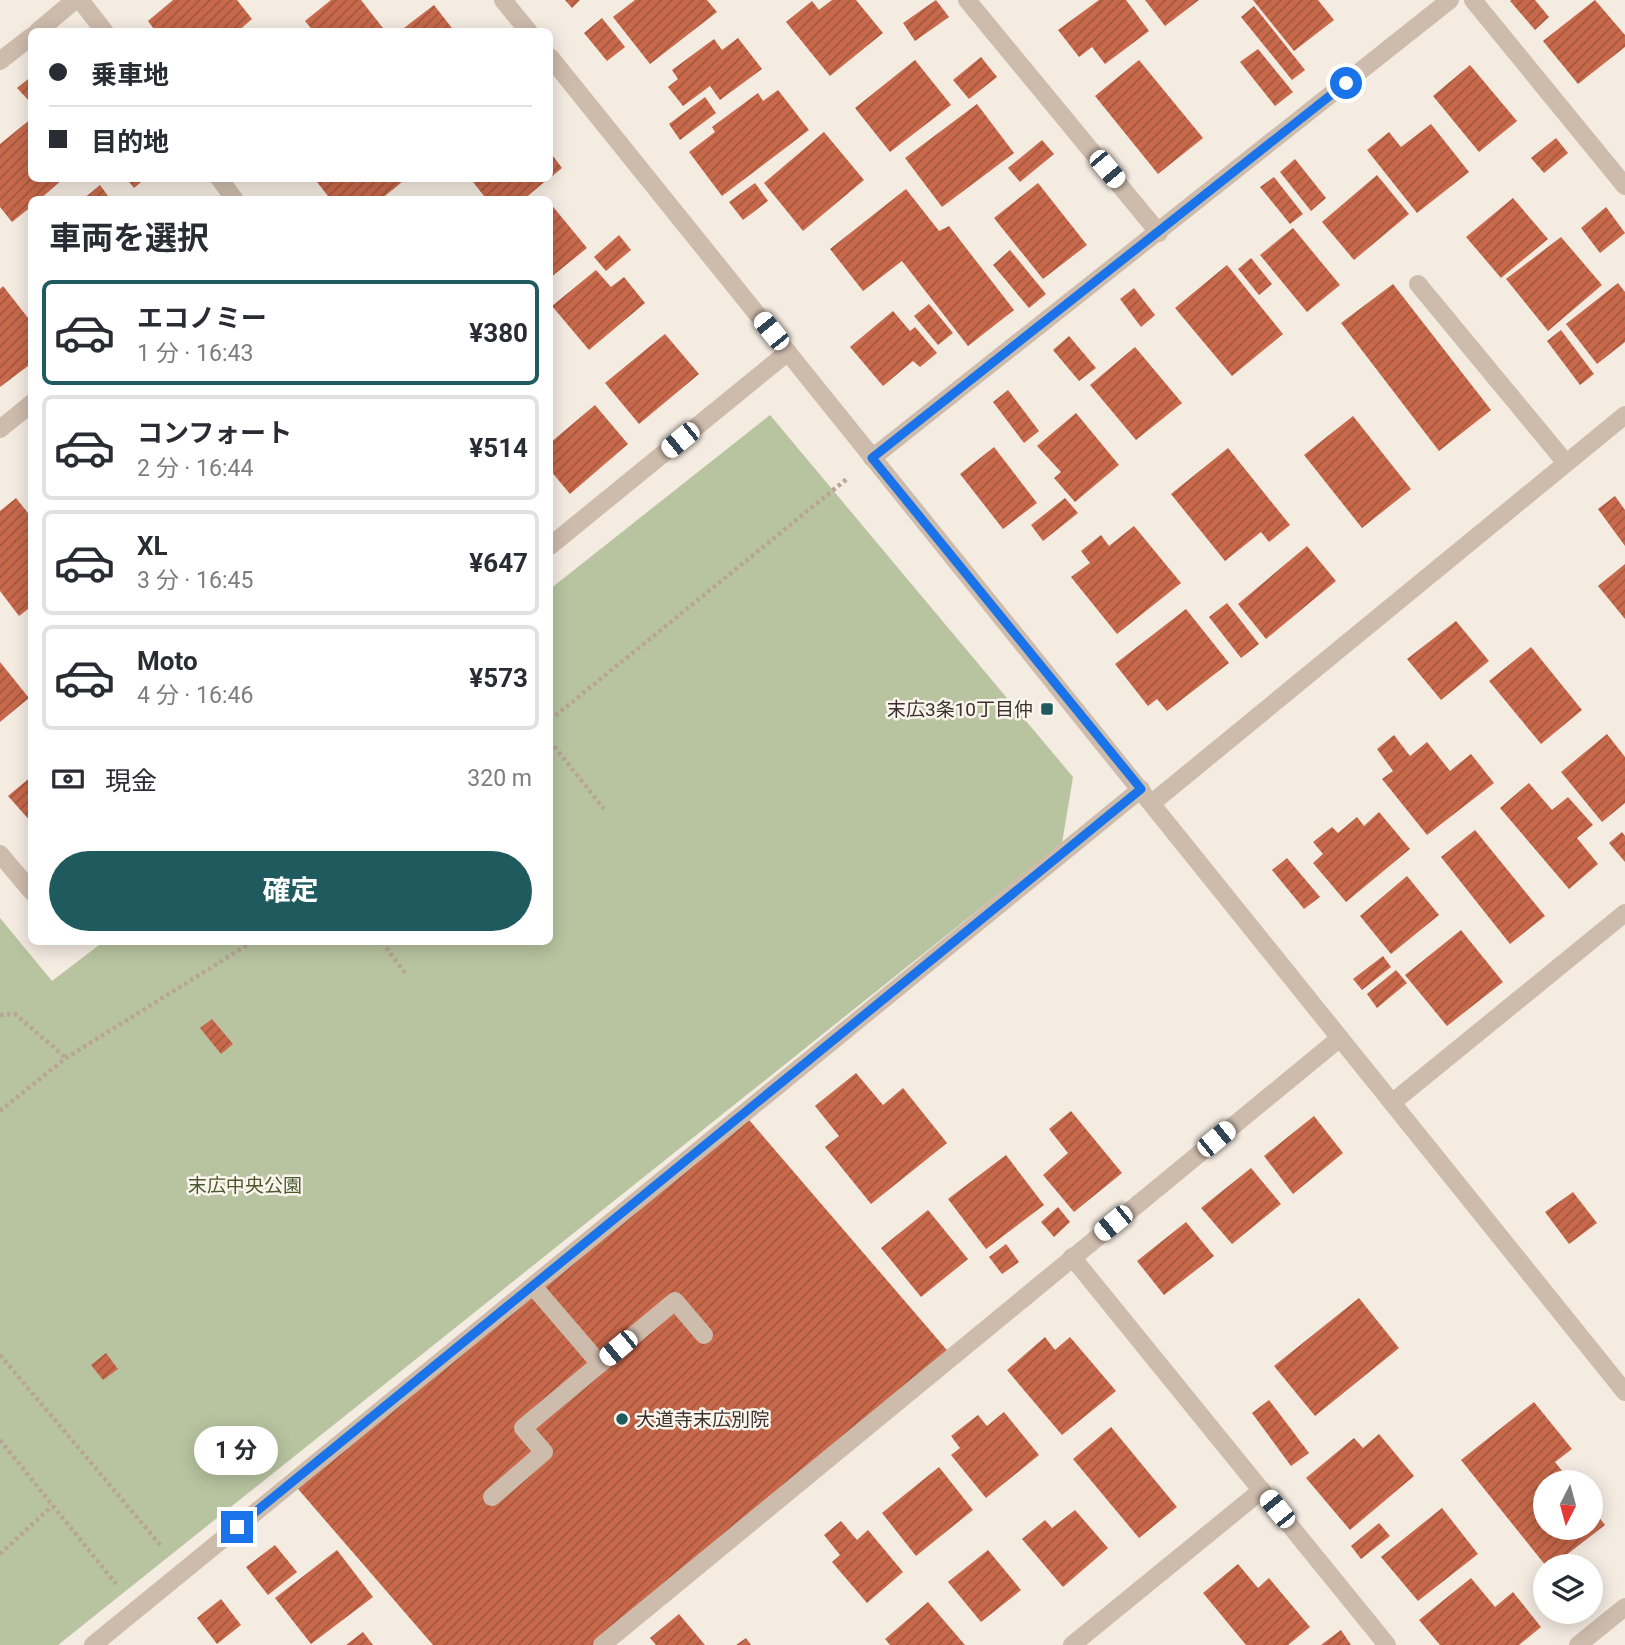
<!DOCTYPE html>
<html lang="ja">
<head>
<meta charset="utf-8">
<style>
	:root { --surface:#fff; --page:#f7f7f7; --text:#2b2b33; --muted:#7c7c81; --line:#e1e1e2; --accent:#1f5a5e }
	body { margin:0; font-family:Roboto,"Noto Sans JP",sans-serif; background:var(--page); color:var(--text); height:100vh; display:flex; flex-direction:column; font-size:26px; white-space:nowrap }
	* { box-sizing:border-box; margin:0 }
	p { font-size:23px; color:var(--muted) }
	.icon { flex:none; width:38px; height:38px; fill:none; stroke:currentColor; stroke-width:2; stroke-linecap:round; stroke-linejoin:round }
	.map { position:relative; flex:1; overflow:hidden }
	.details { position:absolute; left:28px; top:196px; width:525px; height:749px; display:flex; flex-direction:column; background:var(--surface); border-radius:10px; box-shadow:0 4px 18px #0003 }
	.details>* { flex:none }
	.guide { position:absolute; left:28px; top:28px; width:525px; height:154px; border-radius:10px; box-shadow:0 4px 18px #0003; display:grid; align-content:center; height:154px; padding:0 21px; background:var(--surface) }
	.needle { width:46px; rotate:186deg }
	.buttons { position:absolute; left:1533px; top:1470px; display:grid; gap:14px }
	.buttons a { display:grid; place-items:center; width:70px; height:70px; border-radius:50%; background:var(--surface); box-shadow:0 4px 18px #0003; font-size:35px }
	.end { position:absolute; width:32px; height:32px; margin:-16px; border:9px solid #1a73e8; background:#fff; box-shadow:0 0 0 4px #fff }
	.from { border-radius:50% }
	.bubble { position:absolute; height:49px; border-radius:24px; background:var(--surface); box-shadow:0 4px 18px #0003; font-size:23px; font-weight:700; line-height:49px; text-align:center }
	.car { position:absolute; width:21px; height:42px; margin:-21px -10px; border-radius:9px; box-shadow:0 0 5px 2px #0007; background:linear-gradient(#fff 24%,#345 0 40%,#fff 0 76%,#345 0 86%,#fff 0) }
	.guide b { display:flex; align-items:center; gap:24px; height:66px; font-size:26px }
	.guide b+b { border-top:2px solid var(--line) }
	.guide i { width:18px; height:18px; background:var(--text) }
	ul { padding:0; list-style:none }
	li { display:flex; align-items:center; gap:21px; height:105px; margin:0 14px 10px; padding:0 7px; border:4px solid var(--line); border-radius:10px }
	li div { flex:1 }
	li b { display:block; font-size:26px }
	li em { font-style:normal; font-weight:700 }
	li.current { border-color:var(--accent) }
	li>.icon { width:63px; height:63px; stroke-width:1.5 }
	h2 { padding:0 21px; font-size:32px; line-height:84px }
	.pay { display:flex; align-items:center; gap:18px; height:77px; padding:0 21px; font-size:26px }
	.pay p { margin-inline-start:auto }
	.cta { display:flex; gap:14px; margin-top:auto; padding:14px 21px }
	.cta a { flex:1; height:80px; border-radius:42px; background:var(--accent); color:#fff; font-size:28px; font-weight:700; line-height:80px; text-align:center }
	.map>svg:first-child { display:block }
	.park { fill:#b8c4a0 }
	.building { fill:url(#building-hatch) }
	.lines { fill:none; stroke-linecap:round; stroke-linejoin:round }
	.path { stroke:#b9a596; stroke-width:4.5; stroke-dasharray:3.5 3.5; stroke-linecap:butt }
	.minor { stroke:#cdbbac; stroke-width:18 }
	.route { stroke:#1a73e8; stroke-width:9 }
	.poi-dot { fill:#1f5a5e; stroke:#fbf5ee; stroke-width:2.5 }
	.labels { text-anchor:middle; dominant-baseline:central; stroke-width:5; stroke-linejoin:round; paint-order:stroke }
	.poi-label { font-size:19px; fill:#3b302b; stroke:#fbf5ee; text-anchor:end }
	.park-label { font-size:19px; fill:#4a5a2e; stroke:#fbf5ee }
</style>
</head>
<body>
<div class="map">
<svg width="1625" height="1645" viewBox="0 0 1625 1645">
	<defs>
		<pattern id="building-hatch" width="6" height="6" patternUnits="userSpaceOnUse" patternTransform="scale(1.75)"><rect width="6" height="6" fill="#c8694b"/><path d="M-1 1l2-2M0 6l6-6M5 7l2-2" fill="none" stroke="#a4573f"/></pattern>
	</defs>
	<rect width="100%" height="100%" fill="#f4ebe1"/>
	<path class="park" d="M 770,415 L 1073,777 L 1062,843 L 58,1645 L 0,1645 L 0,918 L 52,981 L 103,942 L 550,942 L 550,589 Z"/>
	<g class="building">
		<path d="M 173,0 L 237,0 L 252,19 L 237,32 L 156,32 L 148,21 Z"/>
		<path d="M 331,0 L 361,0 L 386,32 L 314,32 L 305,21 Z"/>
		<path d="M 565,0 L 580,0 L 572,8 Z"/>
		<path d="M 635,0 L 707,0 L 717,12 L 650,64 L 613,17 Z"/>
		<path d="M 832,0 L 856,0 L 883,33 L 830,76 L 786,22 L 812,1 L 819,10 Z"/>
		<path d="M 936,0 L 949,17 L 915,41 L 903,23 Z"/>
		<path d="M 1099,0 L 1126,0 L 1149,31 L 1105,64 L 1092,47 L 1079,57 L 1058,30 Z"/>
		<path d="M 1145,0 L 1199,0 L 1165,26 Z"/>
		<path d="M 1253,0 L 1318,0 L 1334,20 L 1294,51 Z"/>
		<path d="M 1512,0 L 1535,0 L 1549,17 L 1535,30 L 1510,1 Z"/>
		<path d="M 1595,0 L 1625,35 L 1625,47 L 1578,84 L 1543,41 Z"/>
		<path d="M 434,5 L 455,32 L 407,32 L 404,28 Z"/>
		<path d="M 1254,6 L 1305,70 L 1292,80 L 1241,17 Z"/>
		<path d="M 602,18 L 625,47 L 607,61 L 584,33 Z"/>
		<path d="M 738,38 L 762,69 L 720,100 L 710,86 L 683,106 L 668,87 L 678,79 L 672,70 L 714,39 L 722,50 Z"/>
		<path d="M 1258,49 L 1293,92 L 1275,106 L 1240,62 Z"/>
		<path d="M 981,57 L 997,77 L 969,99 L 953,80 Z"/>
		<path d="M 915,60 L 951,105 L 890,152 L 855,108 Z"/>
		<path d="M 1139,60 L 1203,138 L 1158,174 L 1095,96 Z"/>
		<path d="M 1470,65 L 1517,121 L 1479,152 L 1433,96 Z"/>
		<path d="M 32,76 L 32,104 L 17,88 Z"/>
		<path d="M 778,90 L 809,130 L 722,196 L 689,152 L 715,132 L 712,127 L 758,93 L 763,101 Z"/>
		<path d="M 705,97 L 716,113 L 680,140 L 669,124 Z"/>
		<path d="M 977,104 L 1014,153 L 942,207 L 905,158 Z"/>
		<path d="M 32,118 L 32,178 L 64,178 L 39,200 L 32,200 L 32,206 L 12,222 L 0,207 L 0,144 Z"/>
		<path d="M 1431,124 L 1469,172 L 1417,213 L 1367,150 L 1389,132 L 1401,147 Z"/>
		<path d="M 824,132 L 864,180 L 803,231 L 764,183 Z"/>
		<path d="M 1556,138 L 1568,153 L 1544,173 L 1531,158 Z"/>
		<path d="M 1042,140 L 1054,154 L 1020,182 L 1008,168 Z"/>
		<path d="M 550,152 L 562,168 L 550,178 Z"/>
		<path d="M 1295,159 L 1326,198 L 1311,211 L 1280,172 Z"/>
		<path d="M 1377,175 L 1409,214 L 1354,260 L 1322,222 Z"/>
		<path d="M 1274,177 L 1303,214 L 1290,224 L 1260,187 Z"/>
		<path d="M 126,178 L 146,178 L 134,188 Z"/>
		<path d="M 314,178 L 399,178 L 402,182 L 380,200 L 331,200 Z"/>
		<path d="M 470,178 L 549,178 L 523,200 L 487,200 Z"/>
		<path d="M 755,183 L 768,201 L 743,220 L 729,202 Z"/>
		<path d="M 1038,183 L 1087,245 L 1043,279 L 994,218 Z"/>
		<path d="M 100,185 L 111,200 L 82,200 Z"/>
		<path d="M 906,189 L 939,231 L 949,226 L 1014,310 L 968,346 L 902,261 L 863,291 L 830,249 Z"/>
		<path d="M 1513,198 L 1548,239 L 1501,278 L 1466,237 Z"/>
		<path d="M 550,203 L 587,248 L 550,278 Z"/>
		<path d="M 1606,207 L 1625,233 L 1600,253 L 1581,228 Z"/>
		<path d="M 1293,228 L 1340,285 L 1307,312 L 1260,255 Z"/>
		<path d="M 619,235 L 631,250 L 606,271 L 594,257 Z"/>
		<path d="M 1561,237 L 1602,285 L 1548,331 L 1506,279 Z"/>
		<path d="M 1010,250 L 1046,294 L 1029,308 L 993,265 Z"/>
		<path d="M 1251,258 L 1272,284 L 1259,295 L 1238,269 Z"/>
		<path d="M 1227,265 L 1283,334 L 1232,376 L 1175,308 Z"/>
		<path d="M 596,270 L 611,287 L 624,277 L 645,303 L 589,350 L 552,306 Z"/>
		<path d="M 1618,283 L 1625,292 L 1625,342 L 1597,364 L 1566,324 Z"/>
		<path d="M 1393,284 L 1491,410 L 1439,451 L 1341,323 Z"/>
		<path d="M 3,286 L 32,323 L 32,363 L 0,387 L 0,289 Z"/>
		<path d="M 1134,288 L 1155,315 L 1141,327 L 1120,299 Z"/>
		<path d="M 929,304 L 953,333 L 938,345 L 914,316 Z"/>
		<path d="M 893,311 L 910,331 L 915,327 L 937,353 L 920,367 L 913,361 L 883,386 L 850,347 Z"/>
		<path d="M 1561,330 L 1594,374 L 1580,385 L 1547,341 Z"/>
		<path d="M 665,334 L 699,374 L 639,424 L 605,383 Z"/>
		<path d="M 1069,336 L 1096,368 L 1079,381 L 1053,350 Z"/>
		<path d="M 1135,347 L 1182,403 L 1136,440 L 1090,385 Z"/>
		<path d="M 1008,390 L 1039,431 L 1024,443 L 993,402 Z"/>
		<path d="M 595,405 L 628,444 L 570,494 L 550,470 L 550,443 Z"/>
		<path d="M 1076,413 L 1119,465 L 1075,502 L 1054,478 L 1061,472 L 1037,446 Z"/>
		<path d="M 1353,416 L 1411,489 L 1362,528 L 1304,455 Z"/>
		<path d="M 994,447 L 1037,503 L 1003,529 L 960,474 Z"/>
		<path d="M 1228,448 L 1290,525 L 1269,542 L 1261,532 L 1225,561 L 1171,494 Z"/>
		<path d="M 1615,496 L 1625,510 L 1625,546 L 1598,509 Z"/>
		<path d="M 16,498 L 32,518 L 32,606 L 19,616 L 0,591 L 0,511 Z"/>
		<path d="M 1065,498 L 1078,513 L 1043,541 L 1031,525 Z"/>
		<path d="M 1134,526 L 1181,583 L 1117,634 L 1071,577 L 1090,563 L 1081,551 L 1101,535 L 1109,546 Z"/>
		<path d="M 1307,546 L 1336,581 L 1266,639 L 1238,604 Z"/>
		<path d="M 1625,564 L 1625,619 L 1598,586 Z"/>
		<path d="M 1227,603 L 1259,644 L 1241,658 L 1209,617 Z"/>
		<path d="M 1186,609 L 1229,663 L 1167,711 L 1157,699 L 1148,706 L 1115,664 Z"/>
		<path d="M 1456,621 L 1489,661 L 1441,700 L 1407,659 Z"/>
		<path d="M 1531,647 L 1582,710 L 1541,744 L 1489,681 Z"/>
		<path d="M 0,662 L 29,698 L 0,722 Z"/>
		<path d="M 1607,734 L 1625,757 L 1625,803 L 1602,822 L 1561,772 Z"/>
		<path d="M 1394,735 L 1410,756 L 1427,742 L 1450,771 L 1471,754 L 1494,783 L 1427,835 L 1382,779 L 1393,771 L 1377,749 Z"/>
		<path d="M 32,776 L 32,823 L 8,796 Z"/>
		<path d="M 1529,783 L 1552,810 L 1568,797 L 1593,825 L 1577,838 L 1598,864 L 1569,889 L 1500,808 Z"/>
		<path d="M 1379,812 L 1410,849 L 1346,902 L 1313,863 L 1323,854 L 1313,842 L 1332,827 L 1338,833 L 1357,817 L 1364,826 Z"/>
		<path d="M 1475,830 L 1545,916 L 1510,944 L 1441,857 Z"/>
		<path d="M 1622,832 L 1625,836 L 1625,862 L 1609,843 Z"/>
		<path d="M 1287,858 L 1320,897 L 1304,909 L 1272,870 Z"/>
		<path d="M 1407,876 L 1439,915 L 1391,954 L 1360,916 Z"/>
		<path d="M 1461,930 L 1503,982 L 1447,1026 L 1405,975 Z"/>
		<path d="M 1383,956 L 1391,967 L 1362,990 L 1353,979 Z"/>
		<path d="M 1396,970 L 1407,983 L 1377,1008 L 1367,994 Z"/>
		<path d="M 212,1019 L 233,1044 L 221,1054 L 200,1028 Z"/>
		<path d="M 856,1073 L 883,1105 L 903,1088 L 947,1143 L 871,1204 L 825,1147 L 839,1136 L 815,1106 Z"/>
		<path d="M 1071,1111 L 1122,1173 L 1074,1212 L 1043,1175 L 1068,1153 L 1049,1129 Z"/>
		<path d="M 744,1114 L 952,1356 L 602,1645 L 433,1645 L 292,1482 Z"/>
		<path d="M 1314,1116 L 1343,1153 L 1293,1194 L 1264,1156 Z"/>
		<path d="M 1006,1155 L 1044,1205 L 986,1249 L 948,1199 Z"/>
		<path d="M 1251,1168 L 1281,1204 L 1232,1244 L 1201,1208 Z"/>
		<path d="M 1573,1192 L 1597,1223 L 1569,1244 L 1545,1212 Z"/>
		<path d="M 1058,1207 L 1070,1222 L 1054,1237 L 1041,1222 Z"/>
		<path d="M 928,1210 L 968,1259 L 921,1297 L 881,1248 Z"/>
		<path d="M 1186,1222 L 1214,1256 L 1164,1295 L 1137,1261 Z"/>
		<path d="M 1006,1244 L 1019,1262 L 1002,1274 L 989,1257 Z"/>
		<path d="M 1359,1298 L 1399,1348 L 1315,1416 L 1274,1366 Z"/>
		<path d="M 1045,1337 L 1055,1350 L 1070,1337 L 1116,1391 L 1062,1435 L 1007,1370 Z"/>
		<path d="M 106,1353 L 118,1369 L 103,1380 L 91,1365 Z"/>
		<path d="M 1269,1400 L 1309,1453 L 1291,1466 L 1252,1413 Z"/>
		<path d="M 1534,1402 L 1572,1449 L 1555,1462 L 1571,1482 L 1545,1482 L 1545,1528 L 1591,1528 L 1591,1507 L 1605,1525 L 1552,1566 L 1546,1566 L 1461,1460 Z"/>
		<path d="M 1004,1412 L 1039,1455 L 986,1498 L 951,1455 L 960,1448 L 951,1436 L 978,1415 L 987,1426 Z"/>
		<path d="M 1111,1427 L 1177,1507 L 1139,1538 L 1073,1459 Z"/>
		<path d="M 1379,1434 L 1414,1476 L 1350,1530 L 1306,1478 L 1354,1438 L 1363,1448 Z"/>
		<path d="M 939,1467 L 973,1510 L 916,1556 L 882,1513 Z"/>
		<path d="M 1442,1508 L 1478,1554 L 1418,1601 L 1381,1557 Z"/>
		<path d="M 1075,1510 L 1108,1548 L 1063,1587 L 1022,1539 L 1045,1520 L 1052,1528 Z"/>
		<path d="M 841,1521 L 857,1540 L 868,1530 L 903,1572 L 867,1603 L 832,1562 L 840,1555 L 824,1535 Z"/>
		<path d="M 1379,1523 L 1390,1536 L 1361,1559 L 1351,1546 Z"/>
		<path d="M 275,1545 L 297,1572 L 268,1595 L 246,1567 Z"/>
		<path d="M 337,1550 L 373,1597 L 311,1644 L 275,1598 Z"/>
		<path d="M 988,1550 L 1021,1590 L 981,1622 L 948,1582 Z"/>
		<path d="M 1238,1564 L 1258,1588 L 1269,1578 L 1310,1627 L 1288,1645 L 1246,1645 L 1203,1593 Z"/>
		<path d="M 1471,1578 L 1495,1607 L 1513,1592 L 1541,1627 L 1519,1645 L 1440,1645 L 1419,1620 Z"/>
		<path d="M 221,1599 L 241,1625 L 217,1644 L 197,1618 Z"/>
		<path d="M 928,1602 L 965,1645 L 890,1645 L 885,1639 Z"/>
		<path d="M 679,1614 L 705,1645 L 656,1645 L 650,1638 Z"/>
		<path d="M 1341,1630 L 1351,1645 L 1321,1645 Z"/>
		<path d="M 363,1632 L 373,1645 L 346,1645 Z"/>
		<path d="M 746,1638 L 751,1645 L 736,1645 Z"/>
	</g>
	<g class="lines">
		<g class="path">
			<path d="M 550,720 L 848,478"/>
			<path d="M 550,741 L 604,809"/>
			<path d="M 382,942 L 405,973"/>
			<path d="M 0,1015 L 15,1014 L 66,1058"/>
			<path d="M 0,1111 L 66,1058 L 252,942"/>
			<path d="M 0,1355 L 162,1547"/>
			<path d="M 0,1440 L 116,1584"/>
			<path d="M 0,1554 L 52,1506"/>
		</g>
		<g class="minor">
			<path d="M 80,0 L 105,32"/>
			<path d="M 503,0 L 529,32"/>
			<path d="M 967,0 L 1159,233"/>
			<path d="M 1473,0 L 1625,186"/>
			<path d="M 37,32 L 75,0"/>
			<path d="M 550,57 L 1625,1392"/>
			<path d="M 0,61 L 32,36"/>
			<path d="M 219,178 L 235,200"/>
			<path d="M 1418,284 L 1566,463"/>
			<path d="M 0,429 L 32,403"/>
			<path d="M 872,458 L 1450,0"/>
			<path d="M 550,546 L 788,352"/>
			<path d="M 1152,803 L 1625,415"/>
			<path d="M 0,854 L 32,892"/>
			<path d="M 1393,1102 L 1625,913"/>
			<path d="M 1072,1257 L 1387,1645"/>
			<path d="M 533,1286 L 600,1364"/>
			<path d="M 492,1497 L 544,1452 L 523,1428 L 675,1301 L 704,1335"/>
			<path d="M 93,1645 L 1141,789"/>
			<path d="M 602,1645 L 1340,1038"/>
			<path d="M 1072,1645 L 1262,1490"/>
			<path d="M 1578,1645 L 1625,1607"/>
		</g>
	</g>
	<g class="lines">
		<path class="route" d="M 237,1527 L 1141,789 L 872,458 L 1346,83"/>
	</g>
	<g class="poi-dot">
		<rect x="1040" y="702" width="14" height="14" rx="3.5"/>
		<circle cx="622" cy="1419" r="7"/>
	</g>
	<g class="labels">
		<g class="poi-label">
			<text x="1033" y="709">末広3条10丁目仲</text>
			<text x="636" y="1419" text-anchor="start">大道寺末広別院</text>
		</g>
		<g class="park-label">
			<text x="245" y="1185">末広中央公園</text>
		</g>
	</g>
</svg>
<div class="buttons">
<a><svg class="needle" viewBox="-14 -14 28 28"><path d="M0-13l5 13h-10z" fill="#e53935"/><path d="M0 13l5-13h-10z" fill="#7c7c81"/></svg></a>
<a><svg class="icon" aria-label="layers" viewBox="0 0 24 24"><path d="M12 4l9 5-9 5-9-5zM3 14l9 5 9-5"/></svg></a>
</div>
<i class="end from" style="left:1346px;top:83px"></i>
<i class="end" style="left:237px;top:1527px"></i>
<div class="bubble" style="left:194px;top:1426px;width:84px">1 分</div>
<i class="car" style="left:1107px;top:169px;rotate:140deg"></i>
<i class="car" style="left:771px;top:331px;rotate:321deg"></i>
<i class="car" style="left:680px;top:440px;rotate:231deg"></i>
<i class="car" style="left:1216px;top:1139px;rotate:51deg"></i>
<i class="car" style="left:1113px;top:1223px;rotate:231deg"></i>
<i class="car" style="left:618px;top:1348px;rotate:230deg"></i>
<i class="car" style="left:1277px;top:1509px;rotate:321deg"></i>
<div class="guide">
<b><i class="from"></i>乗車地</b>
<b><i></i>目的地</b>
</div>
<section class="details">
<h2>車両を選択</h2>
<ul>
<li class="current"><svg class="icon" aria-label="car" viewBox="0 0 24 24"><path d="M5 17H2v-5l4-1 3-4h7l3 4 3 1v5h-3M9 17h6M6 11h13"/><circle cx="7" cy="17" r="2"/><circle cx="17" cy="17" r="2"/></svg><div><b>エコノミー</b><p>1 分 · 16:43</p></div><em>¥380</em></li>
<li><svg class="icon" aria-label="car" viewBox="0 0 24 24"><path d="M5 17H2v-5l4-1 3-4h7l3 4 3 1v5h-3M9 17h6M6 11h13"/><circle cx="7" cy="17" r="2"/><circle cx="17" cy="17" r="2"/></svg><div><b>コンフォート</b><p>2 分 · 16:44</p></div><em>¥514</em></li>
<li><svg class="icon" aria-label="car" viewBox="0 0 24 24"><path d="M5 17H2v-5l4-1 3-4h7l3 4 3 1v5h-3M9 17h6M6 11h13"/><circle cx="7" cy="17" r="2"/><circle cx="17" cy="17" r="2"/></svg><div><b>XL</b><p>3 分 · 16:45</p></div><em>¥647</em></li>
<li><svg class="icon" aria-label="car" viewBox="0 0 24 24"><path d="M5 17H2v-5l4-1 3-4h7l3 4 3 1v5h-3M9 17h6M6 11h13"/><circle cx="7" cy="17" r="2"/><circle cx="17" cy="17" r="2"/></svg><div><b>Moto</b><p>4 分 · 16:46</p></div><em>¥573</em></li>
</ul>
<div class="pay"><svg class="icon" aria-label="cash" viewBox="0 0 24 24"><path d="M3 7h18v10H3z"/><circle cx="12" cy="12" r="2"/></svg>現金<p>320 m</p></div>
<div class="cta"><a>確定</a></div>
</section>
</div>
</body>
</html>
